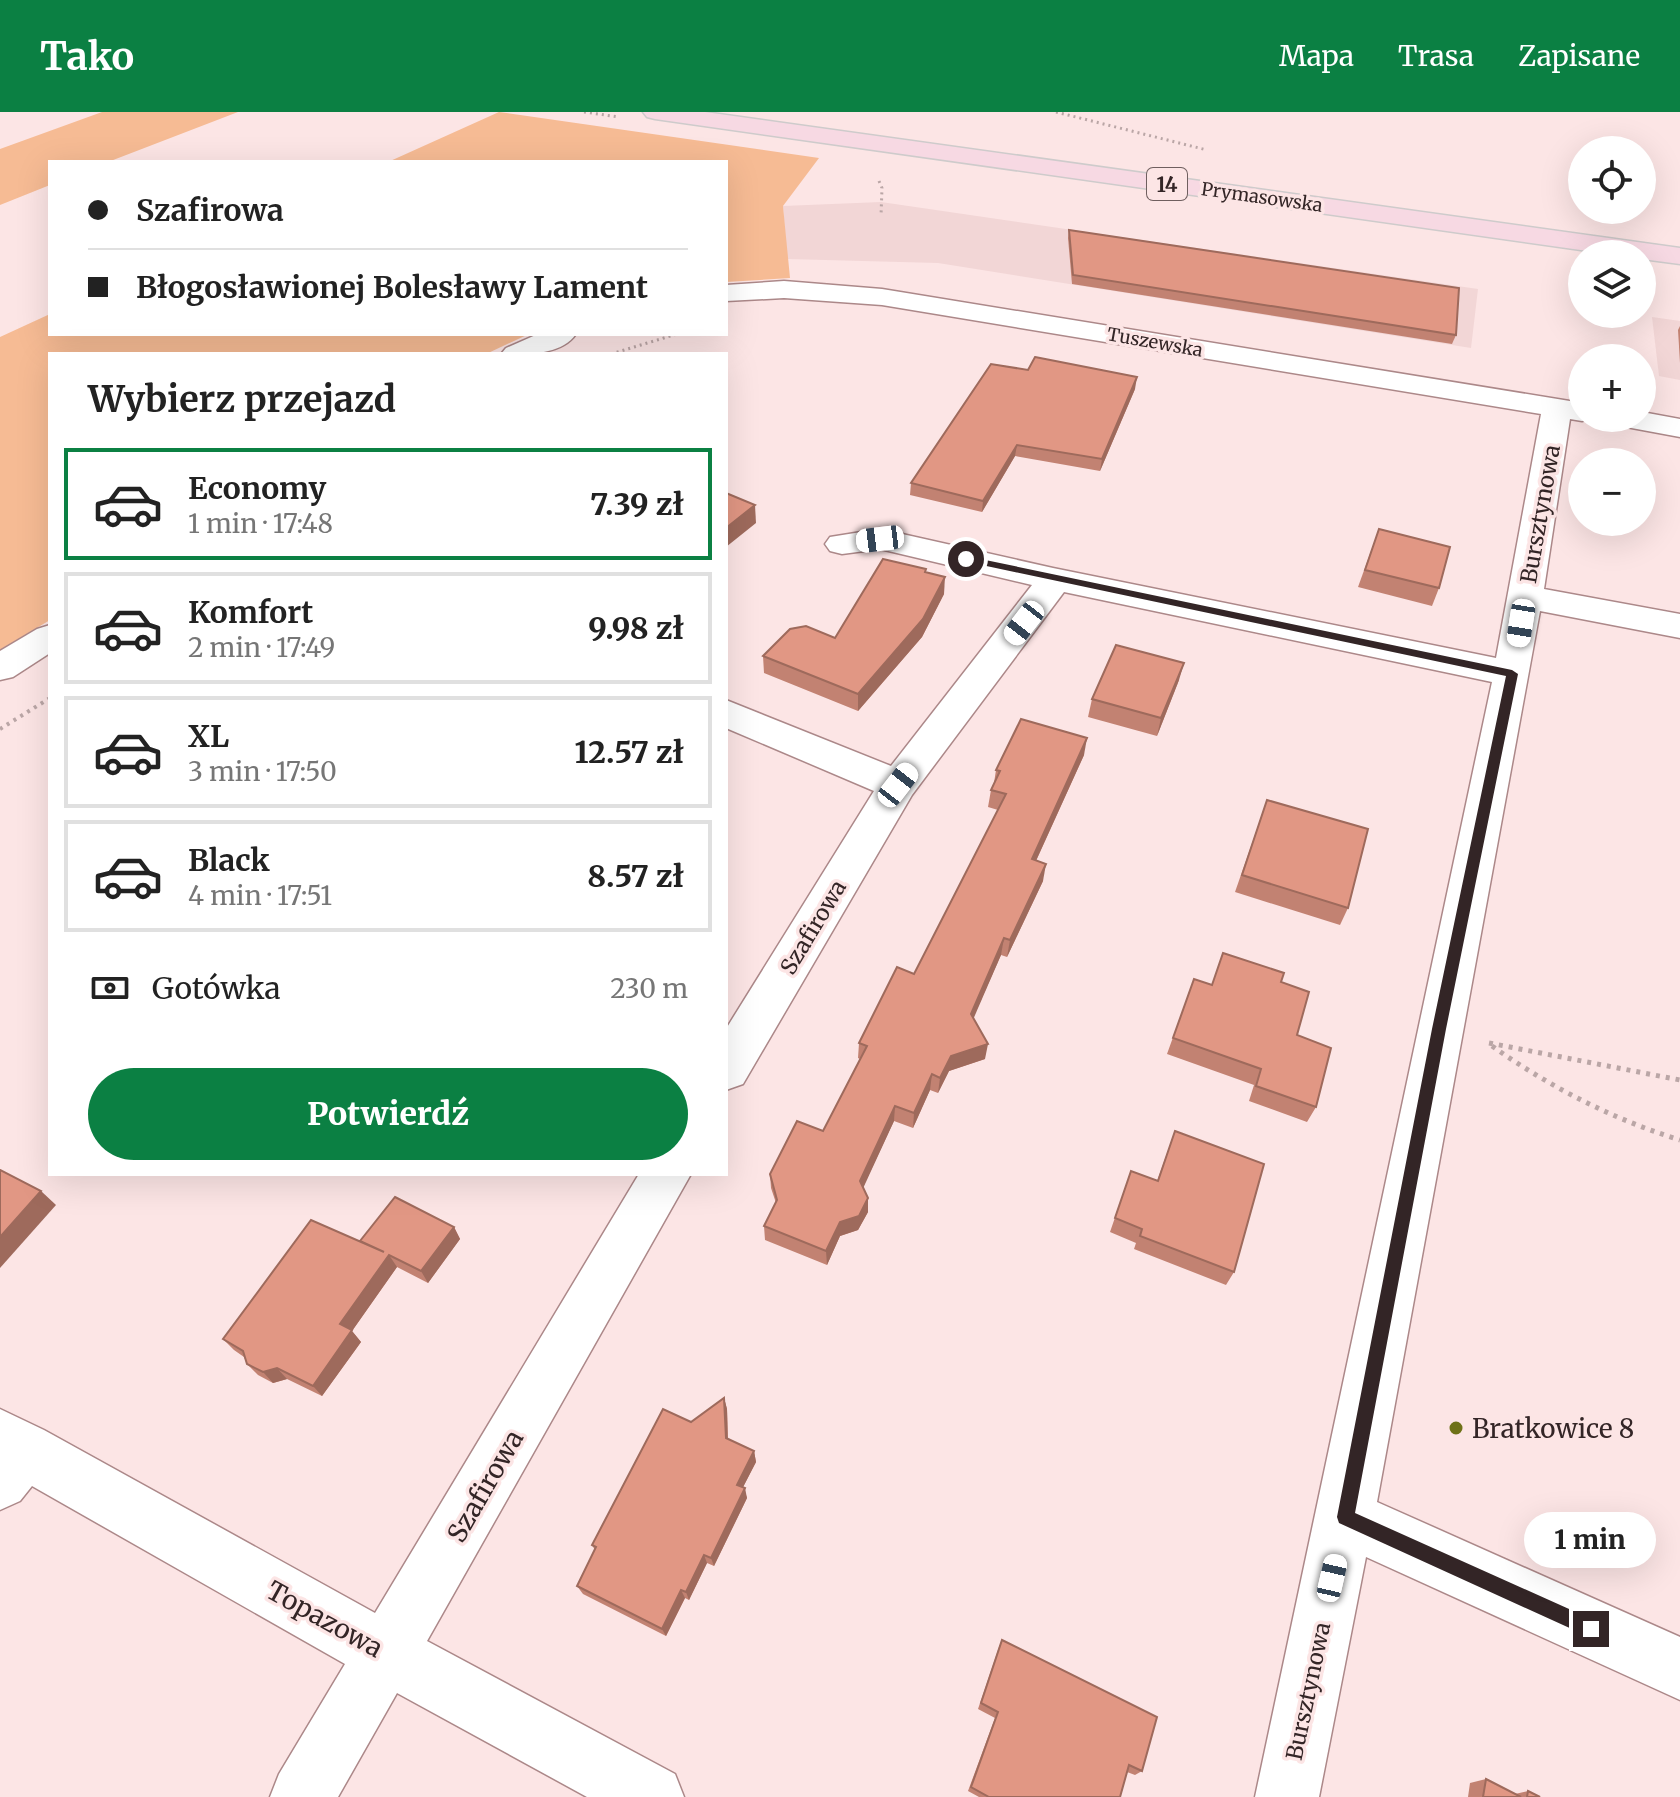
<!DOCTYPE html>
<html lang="pl">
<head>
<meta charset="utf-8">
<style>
	:root { --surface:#fff; --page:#f2f2f2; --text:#222; --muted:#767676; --line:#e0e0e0; --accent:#0b8043 }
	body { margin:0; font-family:Merriweather,serif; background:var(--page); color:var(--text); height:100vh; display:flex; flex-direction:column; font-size:30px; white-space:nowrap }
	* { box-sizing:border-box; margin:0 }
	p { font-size:26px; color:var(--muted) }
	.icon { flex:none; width:44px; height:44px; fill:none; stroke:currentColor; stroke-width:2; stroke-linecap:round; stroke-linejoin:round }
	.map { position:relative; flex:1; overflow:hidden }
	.panel { position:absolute; left:48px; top:240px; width:680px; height:824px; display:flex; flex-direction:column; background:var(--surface); border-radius:0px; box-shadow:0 8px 32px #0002 }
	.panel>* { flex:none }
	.banner { position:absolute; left:48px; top:48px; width:680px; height:176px; border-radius:0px; box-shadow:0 8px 32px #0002; display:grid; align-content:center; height:176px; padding:0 40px; background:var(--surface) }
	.tools { position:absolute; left:1568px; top:24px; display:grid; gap:16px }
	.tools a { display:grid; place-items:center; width:88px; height:88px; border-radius:50%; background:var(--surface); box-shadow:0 8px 32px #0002; font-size:40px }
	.end { position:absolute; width:36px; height:36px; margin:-18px; border:10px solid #332526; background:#fff; box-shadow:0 0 0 4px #fff }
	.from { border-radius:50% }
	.bubble { position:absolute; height:56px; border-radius:28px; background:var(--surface); box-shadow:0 8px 32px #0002; font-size:26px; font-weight:800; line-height:56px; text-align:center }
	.car { position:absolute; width:24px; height:48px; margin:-24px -12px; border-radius:10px; box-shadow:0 0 6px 2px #0007; background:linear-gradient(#fff 24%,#345 0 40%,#fff 0 76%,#345 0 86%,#fff 0) }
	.banner b { display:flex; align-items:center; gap:28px; height:76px; font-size:30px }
	.banner b+b { border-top:2px solid var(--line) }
	.banner i { width:20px; height:20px; background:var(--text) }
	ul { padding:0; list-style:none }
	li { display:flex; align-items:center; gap:24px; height:112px; margin:0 16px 12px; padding:0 24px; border:4px solid var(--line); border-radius:0px }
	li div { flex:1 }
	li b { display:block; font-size:30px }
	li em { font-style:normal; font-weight:800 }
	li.on { border-color:var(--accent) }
	li>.icon { width:72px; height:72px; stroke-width:1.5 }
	h2 { padding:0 40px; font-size:36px; line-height:96px }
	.pay { display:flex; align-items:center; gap:20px; height:88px; padding:0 40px; font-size:30px }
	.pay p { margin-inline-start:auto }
	.cta { display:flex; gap:16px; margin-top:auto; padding:16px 40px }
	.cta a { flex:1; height:92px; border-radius:48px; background:var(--accent); color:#fff; font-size:32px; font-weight:800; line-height:92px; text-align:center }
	header { display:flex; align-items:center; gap:48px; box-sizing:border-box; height:112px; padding:0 40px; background:var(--accent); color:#fff }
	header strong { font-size:38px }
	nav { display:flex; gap:44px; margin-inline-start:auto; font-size:28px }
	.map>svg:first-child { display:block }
	.built { fill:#f2d6d6 }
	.green { fill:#f6bb94 }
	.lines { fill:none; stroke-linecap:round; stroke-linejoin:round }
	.minor-casing { stroke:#ac8889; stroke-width:3 }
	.primary-casing { stroke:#cecbcb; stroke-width:3 }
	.path-far2 { stroke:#baa6a6; stroke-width:3; stroke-dasharray:2 4; stroke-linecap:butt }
	.path-far1 { stroke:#baa6a6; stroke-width:4; stroke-dasharray:3 5; stroke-linecap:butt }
	.path { stroke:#baa6a6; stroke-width:5; stroke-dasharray:4 6; stroke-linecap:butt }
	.minor { fill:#fff; fill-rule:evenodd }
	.primary { fill:#f7d9e3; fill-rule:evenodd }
	.wall { fill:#c28272 }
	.shaded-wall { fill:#9e6a5c }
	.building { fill:#e19784; stroke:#9e6a5c; stroke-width:2 }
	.route { fill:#332526 }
	.poi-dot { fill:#6e7117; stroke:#fce5e5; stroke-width:3 }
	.labels { text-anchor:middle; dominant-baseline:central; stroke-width:7; stroke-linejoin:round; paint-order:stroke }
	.far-street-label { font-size:18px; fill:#332526; stroke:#fce5e5 }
	.shield { fill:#fce5e5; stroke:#6f5f5f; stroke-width:2 }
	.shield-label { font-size:20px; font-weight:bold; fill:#332526 }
	.street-label { font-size:22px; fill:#332526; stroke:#fce5e5 }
	.near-poi-label { font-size:26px; fill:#332526; stroke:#fce5e5; text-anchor:start }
	.near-street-label { font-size:26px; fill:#332526; stroke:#fce5e5 }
</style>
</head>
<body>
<header>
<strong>Tako</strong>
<nav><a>Mapa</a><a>Trasa</a><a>Zapisane</a></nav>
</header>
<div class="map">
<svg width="1680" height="1685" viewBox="0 0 1680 1685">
	<rect width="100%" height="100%" fill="#fce5e5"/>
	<g class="built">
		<path d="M 881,90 L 1478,177 L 1471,236 L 938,151 L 787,147 L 783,94 Z"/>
		<path d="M 1652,205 L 1680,209 L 1680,268 L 1659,264 Z"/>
	</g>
	<g class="green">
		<path d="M 102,0 L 238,0 L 108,50 L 50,50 L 50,73 L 0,93 L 0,37 Z"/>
		<path d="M 499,0 L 819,46 L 783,94 L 790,166 L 726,170 L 726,50 L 388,50 Z"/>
		<path d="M 50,202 L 50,222 L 529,222 L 486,242 L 50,242 L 50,508 L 0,538 L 0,225 Z"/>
	</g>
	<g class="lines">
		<g class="minor-casing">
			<g id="minor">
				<path d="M 784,169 L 882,177 L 1582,291 L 1582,306 L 1593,306 L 1582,309 L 1570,307 L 1544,477 L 1680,502 L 1680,526 L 1540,499 L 1377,1390 L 1680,1525 L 1680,1588 L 1366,1445 L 1319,1685 L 1255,1685 L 1492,570 L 1064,480 L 912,683 L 743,972 L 726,978 L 726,917 L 874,679 L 726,616 L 726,588 L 891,654 L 1032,473 L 880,437 L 842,442 L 830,439 L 825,432 L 830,425 L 880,417 L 1053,456 L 1496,546 L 1541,302 L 882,193 L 784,186 L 726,189 L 726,173 Z"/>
				<path d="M 538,222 L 576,222 C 561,244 525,242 501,242 L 506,236 Z"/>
				<path d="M 1642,300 L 1680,307 L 1680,325 L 1610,312 L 1606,306 L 1642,306 Z"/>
				<path d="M 50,513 L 50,541 L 13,565 L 0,568 L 0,539 L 37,517 Z"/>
				<path d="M 639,1062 L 691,1062 L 427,1529 L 675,1662 L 684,1685 L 587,1685 L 397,1581 L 338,1685 L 270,1685 L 279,1662 L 345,1552 L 32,1374 L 20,1389 L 0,1398 L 0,1297 L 44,1318 L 375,1501 Z"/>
			</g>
		</g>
		<g class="primary-casing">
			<path id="primary" d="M 643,0 L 705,0 L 1680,136 L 1680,152 L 1642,147 L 1642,142 L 1609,142 L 655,7 L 647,5 Z"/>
		</g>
		<g class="path-far2">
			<path d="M 584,0 L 619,5"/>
			<path d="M 1056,0 L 1207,38"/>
			<path d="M 879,69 L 882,76 L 881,104"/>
			<path d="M 611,242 L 677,222"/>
		</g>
		<path class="path-far1" d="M 0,617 L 50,586"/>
		<g class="path">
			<path d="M 1489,931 L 1680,968"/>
			<path d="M 1492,934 C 1550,975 1612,1007 1680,1028"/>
		</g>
		<use href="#minor" class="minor"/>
		<use href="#primary" class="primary"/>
	</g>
	<g class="wall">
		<path d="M 1069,118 L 1456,223 L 1452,232 L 1072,172 L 1068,126 Z"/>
		<path d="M 1680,214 L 1680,251 L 1678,218 Z"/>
		<path d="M 1135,277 L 1100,359 L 1015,344 L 982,400 L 910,383 L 911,371 Z"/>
		<path d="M 1379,417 L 1439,476 L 1432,494 L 1358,475 Z"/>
		<path d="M 926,460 L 944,482 L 922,525 L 858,599 L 764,561 L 763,544 L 835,526 Z"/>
		<path d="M 1179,568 L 1157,624 L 1088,605 L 1092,587 Z"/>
		<path d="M 1084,643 L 1036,749 L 1043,769 L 1007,845 L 1001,843 L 973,906 L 985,947 L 949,959 L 938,981 L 930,978 L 913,1016 L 894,1009 L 863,1075 L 868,1100 L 858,1118 L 840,1124 L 827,1153 L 765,1128 L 764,1114 L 776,1091 L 771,1076 L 770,1062 L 823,1019 L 860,947 L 858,946 L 859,931 L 914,862 L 998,698 L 988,695 L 991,678 L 994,671 L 996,658 Z"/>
		<path d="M 1267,688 L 1348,796 L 1340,813 L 1235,780 Z"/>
		<path d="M 1194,867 L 1211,873 L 1281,870 L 1297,923 L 1316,995 L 1307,1010 L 1249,989 L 1254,973 L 1167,942 Z"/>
		<path d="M 1175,1019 L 1234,1160 L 1226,1173 L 1134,1137 L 1136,1131 L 1110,1120 L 1131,1059 L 1157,1069 Z"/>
		<path d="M 454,1115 L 460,1127 L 428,1171 L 397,1155 L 352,1219 L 361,1230 L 322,1284 L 287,1267 L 273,1271 L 258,1263 L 247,1252 L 244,1245 L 234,1238 L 223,1227 L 361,1130 Z"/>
		<path d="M 724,1286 L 727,1297 L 728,1327 L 754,1339 L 756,1350 L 743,1375 L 747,1386 L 714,1454 L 707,1451 L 689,1488 L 685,1486 L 666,1524 L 583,1482 L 577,1474 L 595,1438 L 592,1433 L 691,1310 Z"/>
		<path d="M 1002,1528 L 1142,1659 L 1135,1663 L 1127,1660 L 1120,1685 L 979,1685 L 968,1679 L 995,1606 L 978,1597 L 999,1535 Z"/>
		<path d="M 1486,1667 L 1515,1682 L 1528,1679 L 1540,1685 L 1468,1685 L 1470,1671 Z"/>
	</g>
	<g class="shaded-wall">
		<path d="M 1137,265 L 1135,277 L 1100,359 L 1102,347 Z"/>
		<path d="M 1017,333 L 1015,344 L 982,400 L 983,389 Z"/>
		<path d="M 755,393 L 756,411 L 726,435 L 726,416 Z"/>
		<path d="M 945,465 L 944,482 L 922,525 L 858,599 L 858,582 Z"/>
		<path d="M 1184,551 L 1179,568 L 1157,624 L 1161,606 Z"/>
		<path d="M 1087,626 L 1084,643 L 1029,764 L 1032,747 Z"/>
		<path d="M 1046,752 L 1043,769 L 1007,845 L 1010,828 Z"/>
		<path d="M 1004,826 L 1001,843 L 969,917 L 971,902 Z"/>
		<path d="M 988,932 L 985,947 L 949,959 L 938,981 L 940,966 L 951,944 Z"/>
		<path d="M 932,962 L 930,978 L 913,1016 L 914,1001 Z"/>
		<path d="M 895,994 L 894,1009 L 860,1083 L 860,1069 Z"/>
		<path d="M 41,1079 L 56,1093 L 0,1156 L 0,1125 Z"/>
		<path d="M 868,1086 L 868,1100 L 858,1118 L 840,1124 L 827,1153 L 826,1139 L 840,1110 Z"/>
		<path d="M 454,1115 L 460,1127 L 428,1171 L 421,1159 Z"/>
		<path d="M 389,1143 L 397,1155 L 352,1219 L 361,1230 L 322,1284 L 313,1274 L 340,1212 Z"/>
		<path d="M 277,1256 L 287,1267 L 273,1271 L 263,1260 Z"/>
		<path d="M 724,1286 L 727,1297 L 728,1337 L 726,1326 Z"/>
		<path d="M 754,1339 L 756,1350 L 739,1383 L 737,1373 Z"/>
		<path d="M 745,1376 L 747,1386 L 714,1454 L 711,1446 Z"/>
		<path d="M 704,1443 L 707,1451 L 689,1488 L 686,1480 Z"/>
		<path d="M 681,1478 L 685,1486 L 666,1524 L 662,1517 Z"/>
	</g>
	<g class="building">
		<path d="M 1069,118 L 1459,176 L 1456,223 L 1073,163 Z"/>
		<path d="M 1035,245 L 1137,265 L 1102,347 L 1017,333 L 983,389 L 911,371 L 991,252 L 1028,258 Z"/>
		<path d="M 726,381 L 755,393 L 726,416 Z"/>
		<path d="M 1379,417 L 1450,435 L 1439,476 L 1365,458 Z"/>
		<path d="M 883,447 L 926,457 L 925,460 L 945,465 L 923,507 L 858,582 L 763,544 L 790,517 L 806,514 L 835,526 Z"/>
		<path d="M 1116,533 L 1184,551 L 1161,606 L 1092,587 Z"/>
		<path d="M 1021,607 L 1087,626 L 1032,747 L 1046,752 L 1010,828 L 1004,826 L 971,902 L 988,932 L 951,944 L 940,966 L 932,962 L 914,1001 L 895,994 L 860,1069 L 868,1086 L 859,1104 L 840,1110 L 826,1139 L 764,1114 L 777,1088 L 770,1062 L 797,1009 L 823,1019 L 867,934 L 859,931 L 897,855 L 914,862 L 1006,682 L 991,678 L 1000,659 L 996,658 Z"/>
		<path d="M 1267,688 L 1368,717 L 1348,796 L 1242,763 Z"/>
		<path d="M 1223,841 L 1284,861 L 1281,870 L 1309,880 L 1297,923 L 1331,936 L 1316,995 L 1256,974 L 1261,957 L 1173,926 L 1194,867 L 1212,873 Z"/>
		<path d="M 1175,1019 L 1264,1052 L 1234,1160 L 1140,1124 L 1142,1117 L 1115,1106 L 1131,1059 L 1158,1069 Z"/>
		<path d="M 0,1058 L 41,1079 L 0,1125 Z"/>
		<path d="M 395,1085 L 454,1115 L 421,1159 L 389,1143 L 340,1212 L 352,1218 L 313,1274 L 277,1256 L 263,1260 L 247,1252 L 243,1239 L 223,1227 L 311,1108 L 384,1140 L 360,1129 Z"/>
		<path d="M 724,1286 L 726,1326 L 754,1339 L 737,1373 L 745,1376 L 711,1446 L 704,1443 L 686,1480 L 681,1478 L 662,1517 L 577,1474 L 596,1435 L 592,1433 L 663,1297 L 691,1310 Z"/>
		<path d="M 1002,1528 L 1157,1605 L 1142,1659 L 1129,1653 L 1120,1685 L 989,1685 L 971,1675 L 998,1600 L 981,1591 Z"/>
		<path d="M 1486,1667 L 1521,1685 L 1483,1685 Z"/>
		<path d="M 1528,1679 L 1540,1685 L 1527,1685 Z"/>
	</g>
	<path class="route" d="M 966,444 L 1512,558 L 1518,562 L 1446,917 L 1355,1401 L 1598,1510 L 1600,1517 L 1598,1523 L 1591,1526 L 1585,1523 L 1339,1411 L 1337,1405 L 1432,917 L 1506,564 L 963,449 L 963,445 Z"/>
	<circle class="poi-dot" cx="1456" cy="1316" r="8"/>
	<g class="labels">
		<g class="far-street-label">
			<text transform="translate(1262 85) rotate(8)">Prymasowska</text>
			<text transform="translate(1155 230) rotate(10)">Tuszewska</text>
		</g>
		<rect class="shield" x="1147" y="56" width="40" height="32" rx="6"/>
		<g class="shield-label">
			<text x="1167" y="72">14</text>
		</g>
		<g class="street-label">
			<text transform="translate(1540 402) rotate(-80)">Bursztynowa</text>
			<text transform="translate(813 815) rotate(-59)">Szafirowa</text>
			<text transform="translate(1308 1579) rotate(-78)">Bursztynowa</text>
		</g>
		<g class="near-poi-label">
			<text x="1472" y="1316">Bratkowice 8</text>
		</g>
		<g class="near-street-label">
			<text transform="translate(485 1374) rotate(-60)">Szafirowa</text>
			<text transform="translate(325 1507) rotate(29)">Topazowa</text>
		</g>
	</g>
</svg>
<div class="tools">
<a><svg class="icon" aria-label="locate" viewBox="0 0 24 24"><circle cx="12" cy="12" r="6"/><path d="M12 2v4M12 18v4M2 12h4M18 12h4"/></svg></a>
<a><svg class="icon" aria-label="layers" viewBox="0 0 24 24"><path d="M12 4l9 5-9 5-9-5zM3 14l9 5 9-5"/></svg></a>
<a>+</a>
<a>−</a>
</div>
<i class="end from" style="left:966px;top:447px"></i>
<i class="end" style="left:1591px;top:1517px"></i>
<div class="bubble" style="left:1524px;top:1400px;width:132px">1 min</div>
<i class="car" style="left:880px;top:427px;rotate:263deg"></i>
<i class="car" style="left:1024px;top:511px;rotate:218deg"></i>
<i class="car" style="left:1521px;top:511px;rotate:189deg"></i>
<i class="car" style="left:898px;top:673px;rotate:38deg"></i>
<i class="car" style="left:1332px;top:1466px;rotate:13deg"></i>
<div class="banner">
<b><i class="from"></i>Szafirowa</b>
<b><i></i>Błogosławionej Bolesławy Lament</b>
</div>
<section class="panel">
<h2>Wybierz przejazd</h2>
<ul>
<li class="on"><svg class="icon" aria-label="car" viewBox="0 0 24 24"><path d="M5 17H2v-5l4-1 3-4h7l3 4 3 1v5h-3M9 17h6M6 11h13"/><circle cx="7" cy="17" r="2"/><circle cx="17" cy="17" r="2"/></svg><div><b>Economy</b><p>1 min · 17:48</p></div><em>7.39 zł</em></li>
<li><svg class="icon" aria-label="car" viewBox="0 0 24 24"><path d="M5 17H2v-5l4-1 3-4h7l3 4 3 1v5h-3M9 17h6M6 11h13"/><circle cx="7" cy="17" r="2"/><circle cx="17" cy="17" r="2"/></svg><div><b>Komfort</b><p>2 min · 17:49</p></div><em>9.98 zł</em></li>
<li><svg class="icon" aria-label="car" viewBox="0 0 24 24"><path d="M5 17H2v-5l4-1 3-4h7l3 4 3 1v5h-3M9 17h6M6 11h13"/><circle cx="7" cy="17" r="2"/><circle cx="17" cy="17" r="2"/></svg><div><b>XL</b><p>3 min · 17:50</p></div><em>12.57 zł</em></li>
<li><svg class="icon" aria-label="car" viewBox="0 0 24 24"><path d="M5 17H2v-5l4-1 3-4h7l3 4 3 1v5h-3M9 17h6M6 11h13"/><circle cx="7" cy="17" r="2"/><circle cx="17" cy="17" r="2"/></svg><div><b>Black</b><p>4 min · 17:51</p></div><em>8.57 zł</em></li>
</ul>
<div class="pay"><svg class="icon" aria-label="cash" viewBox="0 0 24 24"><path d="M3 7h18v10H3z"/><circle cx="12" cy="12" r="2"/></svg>Gotówka<p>230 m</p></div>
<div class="cta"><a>Potwierdź</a></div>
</section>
</div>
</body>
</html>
